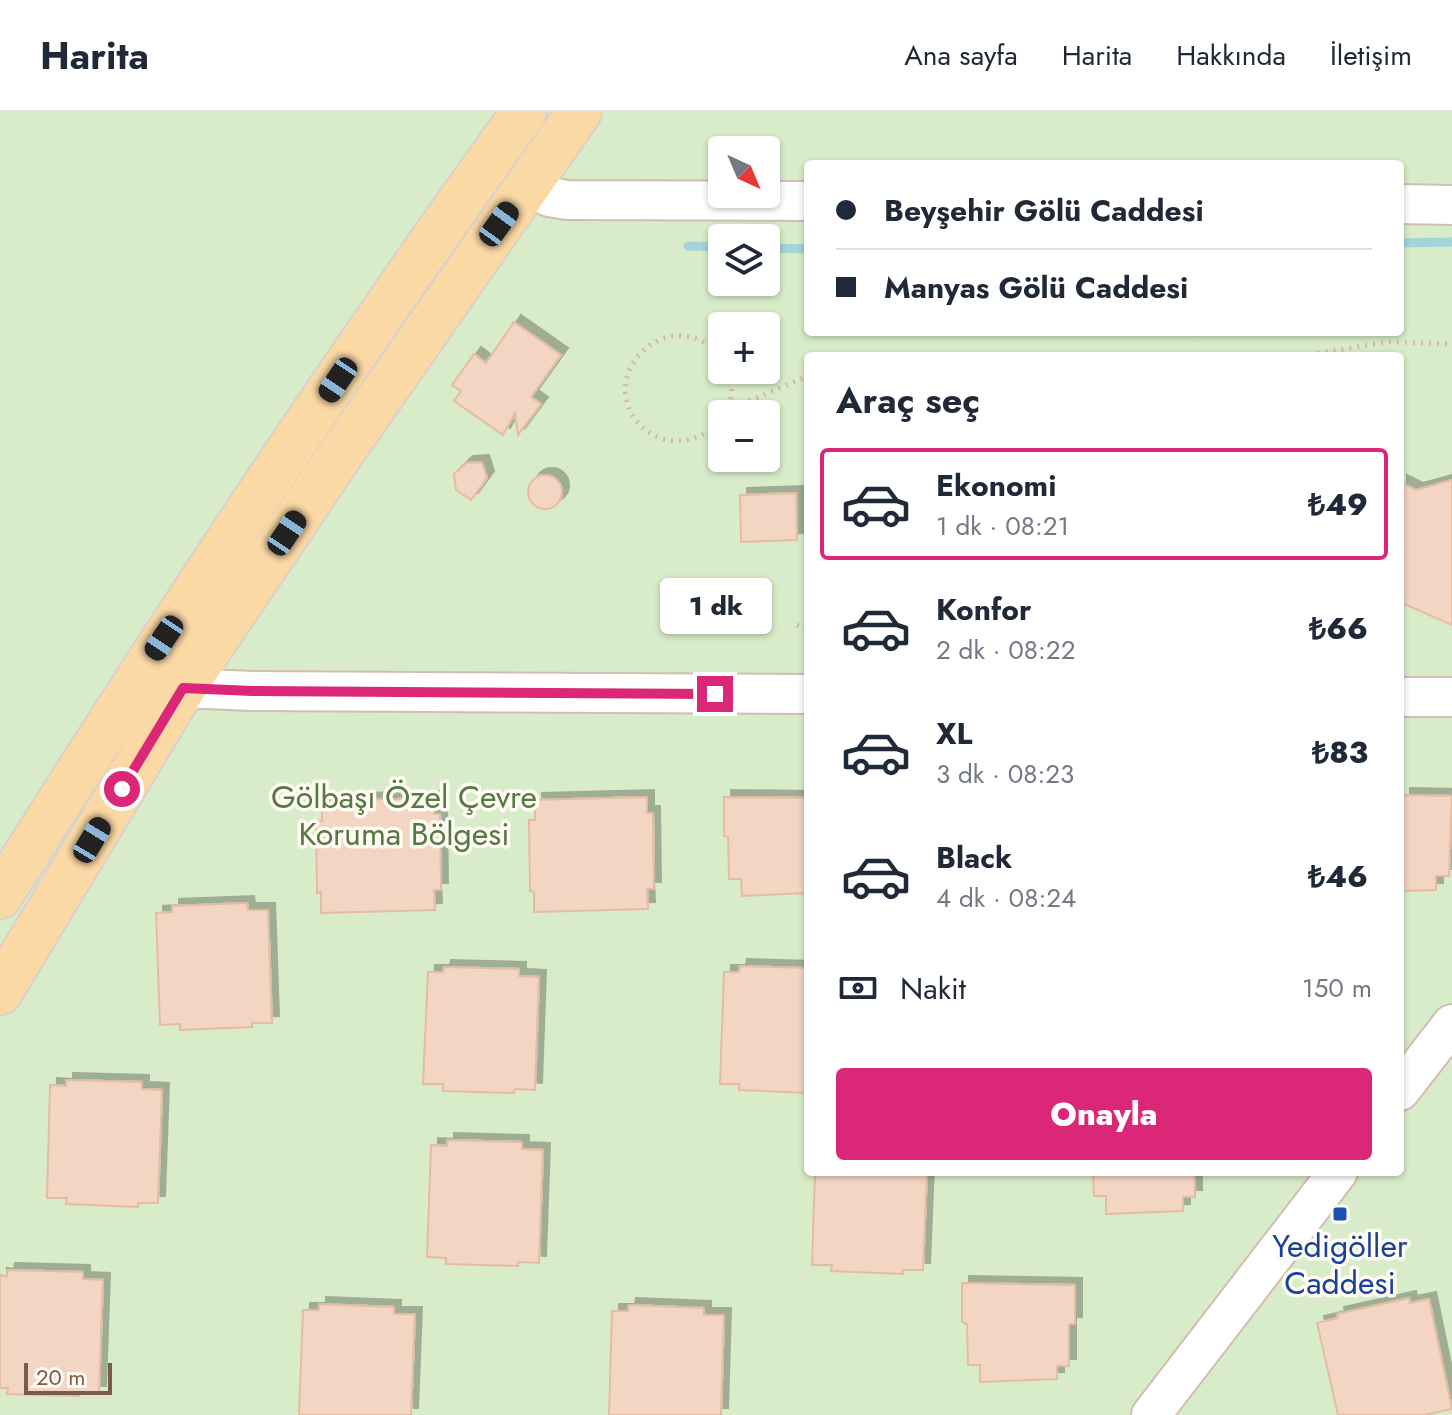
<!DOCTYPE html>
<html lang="tr">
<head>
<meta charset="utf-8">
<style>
	:root { --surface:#fff; --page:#f6f6f7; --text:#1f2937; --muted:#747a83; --line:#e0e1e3; --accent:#db2777 }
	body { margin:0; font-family:Jost,sans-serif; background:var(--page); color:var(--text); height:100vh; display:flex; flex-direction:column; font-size:30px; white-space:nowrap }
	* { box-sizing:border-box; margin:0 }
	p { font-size:26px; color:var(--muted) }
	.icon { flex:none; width:44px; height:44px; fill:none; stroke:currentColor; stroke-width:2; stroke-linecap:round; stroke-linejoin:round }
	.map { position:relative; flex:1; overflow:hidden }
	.details { position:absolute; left:804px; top:240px; width:600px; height:824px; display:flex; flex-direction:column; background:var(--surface); border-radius:8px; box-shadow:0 2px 6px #0004 }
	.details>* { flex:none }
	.hud { position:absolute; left:804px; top:48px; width:600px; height:176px; border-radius:8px; box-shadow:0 2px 6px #0004; display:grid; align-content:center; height:176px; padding:0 32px; background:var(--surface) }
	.needle { width:52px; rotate:136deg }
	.fabs { position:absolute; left:708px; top:24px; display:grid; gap:16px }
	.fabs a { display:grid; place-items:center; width:72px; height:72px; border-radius:8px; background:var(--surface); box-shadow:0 2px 6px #0004; font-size:40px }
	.scale { position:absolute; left:24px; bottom:20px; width:88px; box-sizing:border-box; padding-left:8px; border:4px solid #7a5c4d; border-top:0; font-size:22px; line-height:28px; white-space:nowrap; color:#7a5c4d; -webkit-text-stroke:6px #fffaf3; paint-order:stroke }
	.end { position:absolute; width:36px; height:36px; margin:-18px; border:10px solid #db2777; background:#fff; box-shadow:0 0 0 4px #fff }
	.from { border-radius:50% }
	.bubble { position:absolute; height:56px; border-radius:8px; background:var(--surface); box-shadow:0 2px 6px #0004; font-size:26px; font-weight:800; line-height:56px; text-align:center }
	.car { position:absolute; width:24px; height:48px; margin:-24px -12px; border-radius:10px; box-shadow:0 0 6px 2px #0007; background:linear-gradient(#222 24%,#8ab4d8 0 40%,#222 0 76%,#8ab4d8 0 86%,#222 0) }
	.hud b { display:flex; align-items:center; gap:28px; height:76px; font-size:30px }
	.hud b+b { border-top:2px solid var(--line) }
	.hud i { width:20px; height:20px; background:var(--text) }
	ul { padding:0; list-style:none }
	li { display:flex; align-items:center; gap:24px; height:112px; margin:0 16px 12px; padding:0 16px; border:4px solid transparent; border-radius:8px }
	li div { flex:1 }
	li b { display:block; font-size:30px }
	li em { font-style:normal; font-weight:800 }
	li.selected { border-color:var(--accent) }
	li>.icon { width:72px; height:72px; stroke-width:1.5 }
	h2 { padding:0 32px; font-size:36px; line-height:96px }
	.pay { display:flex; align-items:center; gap:20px; height:88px; padding:0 32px; font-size:30px }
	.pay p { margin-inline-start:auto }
	.button { display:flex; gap:16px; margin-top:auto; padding:16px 32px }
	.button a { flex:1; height:92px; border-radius:8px; background:var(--accent); color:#fff; font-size:32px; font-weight:800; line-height:92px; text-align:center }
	header { display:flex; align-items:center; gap:48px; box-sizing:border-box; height:112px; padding:0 40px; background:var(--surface); border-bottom:2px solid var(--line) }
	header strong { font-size:38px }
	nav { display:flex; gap:44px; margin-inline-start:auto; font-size:28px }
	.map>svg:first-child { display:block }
	.green { fill:#d8ecc9; fill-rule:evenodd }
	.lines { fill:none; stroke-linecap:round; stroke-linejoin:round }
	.stream { stroke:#a5d3da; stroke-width:9 }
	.building { fill:#f3d5c3; stroke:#e6bba3; stroke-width:2; filter:url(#shadow) }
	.minor-casing { stroke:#d1beb0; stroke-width:42 }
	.major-casing { stroke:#dad1cd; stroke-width:48 }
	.path { stroke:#d9b8a5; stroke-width:5; stroke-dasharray:2 6; stroke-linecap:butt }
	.minor { stroke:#fff; stroke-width:38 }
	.major { stroke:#fbd9a5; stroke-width:44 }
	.route { stroke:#db2777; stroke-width:10 }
	.transit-dot { fill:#1a4fb4; stroke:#fffaf3; stroke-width:3 }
	.labels { text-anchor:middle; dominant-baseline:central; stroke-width:7; stroke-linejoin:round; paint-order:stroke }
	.park-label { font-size:32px; fill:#537a41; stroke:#fffaf3 }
	.transit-label { font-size:32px; fill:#164399; stroke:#fffaf3 }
</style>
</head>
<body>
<header>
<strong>Harita</strong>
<nav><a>Ana sayfa</a><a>Harita</a><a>Hakkında</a><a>İletişim</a></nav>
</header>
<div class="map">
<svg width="1452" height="1303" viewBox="0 0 1452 1303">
	<defs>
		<filter id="shadow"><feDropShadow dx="7" dy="-7" stdDeviation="0" flood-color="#0004"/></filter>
	</defs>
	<rect width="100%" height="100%" fill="#fdf6ec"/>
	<path class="green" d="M 0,0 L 1452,0 L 1452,1303 L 0,1303 ZM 722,38 L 766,38 L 766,82 L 722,82 ZM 808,52 L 1400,52 L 1400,220 L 808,220 ZM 722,126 L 766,126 L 766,170 L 722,170 ZM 722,214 L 766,214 L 766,258 L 722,258 ZM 808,244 L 1400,244 L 1400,1060 L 808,1060 ZM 722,302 L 766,302 L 766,346 L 722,346 Z"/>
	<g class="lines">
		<g class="stream">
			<path d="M 1400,131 L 1452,130"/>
			<path d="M 688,134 L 722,135"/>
			<path d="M 766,136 L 808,137"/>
		</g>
	</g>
	<g class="building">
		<path d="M 514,210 L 561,243 L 531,285 L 541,292 L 518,323 L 515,301 L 503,323 L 454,289 L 461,279 L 452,273 L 474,242 L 486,251 Z"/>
		<path d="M 482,350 L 487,366 L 471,388 L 456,378 L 454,362 L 466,351 Z"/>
		<circle cx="545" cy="380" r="17"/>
		<path d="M 1452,368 L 1452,513 L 1400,490 L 1400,370 L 1416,378 Z"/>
		<path d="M 796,381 L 797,428 L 741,430 L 740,383 Z"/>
		<path d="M 1403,683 L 1452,684 L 1449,764 L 1436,764 L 1436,778 L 1400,779 L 1400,693 L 1403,693 Z"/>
		<path d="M 647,685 L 647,701 L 653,701 L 654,777 L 647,777 L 648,797 L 534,800 L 534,780 L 530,779 L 529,708 L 535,708 L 535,688 Z"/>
		<path d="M 724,685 L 808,686 L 808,781 L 742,784 L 741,767 L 729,767 L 728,725 L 724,724 Z"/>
		<path d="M 434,686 L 434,702 L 440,702 L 441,778 L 434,778 L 435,798 L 321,801 L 321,780 L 317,781 L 316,709 L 322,709 L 322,689 Z"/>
		<path d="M 247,791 L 248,798 L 268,798 L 272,911 L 252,911 L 252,915 L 180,918 L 180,912 L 160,913 L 156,801 L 172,800 L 172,794 Z"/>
		<path d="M 740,854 L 808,856 L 808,981 L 739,978 L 739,972 L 720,972 L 724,860 L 739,860 Z"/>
		<path d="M 444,855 L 519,857 L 519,864 L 539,865 L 535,978 L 515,977 L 514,981 L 443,979 L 443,972 L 423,972 L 428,860 L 443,860 Z"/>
		<path d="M 66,968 L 142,970 L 142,977 L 162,978 L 158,1091 L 138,1091 L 138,1095 L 66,1092 L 67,1086 L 47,1086 L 50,973 L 66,974 Z"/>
		<path d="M 447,1028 L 522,1030 L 522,1037 L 543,1038 L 539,1151 L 518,1150 L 518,1154 L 446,1152 L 446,1146 L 427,1145 L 431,1033 L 447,1034 Z"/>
		<path d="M 815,1060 L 927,1060 L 923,1158 L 903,1158 L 903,1162 L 831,1159 L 832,1153 L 812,1153 Z"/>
		<path d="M 1093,1060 L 1195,1060 L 1195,1085 L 1183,1085 L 1183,1099 L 1106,1102 L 1106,1084 L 1094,1084 Z"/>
		<path d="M 8,1158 L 83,1160 L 83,1167 L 103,1168 L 99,1281 L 79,1280 L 79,1284 L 7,1282 L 8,1276 L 0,1276 L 0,1163 L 7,1164 Z"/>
		<path d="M 962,1171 L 1075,1173 L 1075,1212 L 1069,1212 L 1069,1254 L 1057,1254 L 1057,1267 L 980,1270 L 980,1253 L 968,1253 L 967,1212 L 962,1210 Z"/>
		<path d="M 1409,1186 L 1410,1191 L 1429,1187 L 1452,1297 L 1424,1303 L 1338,1303 L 1317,1211 L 1338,1206 L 1337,1202 Z"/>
		<path d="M 319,1192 L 394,1195 L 394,1202 L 415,1202 L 411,1303 L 299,1303 L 303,1198 L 319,1198 Z"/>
		<path d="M 629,1193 L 704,1196 L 704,1203 L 724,1203 L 721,1303 L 609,1303 L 612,1199 L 628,1199 Z"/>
	</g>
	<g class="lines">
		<g class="minor-casing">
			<g id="minor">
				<path d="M 527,74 L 549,85 L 567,88 L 808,89"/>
				<path d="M 1400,92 L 1452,93"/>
				<path d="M 163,563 L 183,576 L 252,579 L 808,582"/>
				<path d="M 1400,585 L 1452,585"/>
				<path d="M 1400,979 L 1452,912"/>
				<path d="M 1151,1303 L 1338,1060"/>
			</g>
		</g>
		<g class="major-casing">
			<g id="major">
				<path d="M 0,784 C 167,518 340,255 524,0"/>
				<path d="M 0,880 L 183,576 L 340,343 L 579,0"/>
			</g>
		</g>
		<g class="path">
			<path d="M 1192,224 L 1193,220"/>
			<path d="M 1302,244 L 1386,230 L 1452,232"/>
			<path d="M 722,246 C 711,231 692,222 673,224 C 659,226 646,234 637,246 C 597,295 667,364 722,308"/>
			<path d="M 725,302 C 733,286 733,275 729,258"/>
			<path d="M 729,302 L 740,293 L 808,264"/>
			<path d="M 797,513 L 805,517 L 808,515"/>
		</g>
		<use href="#minor" class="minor"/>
		<use href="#major" class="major"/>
	</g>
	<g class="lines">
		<path class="route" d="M 122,677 L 183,576 L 252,579 L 715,582"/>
	</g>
	<rect class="transit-dot" x="1332" y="1094" width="16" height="16" rx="4"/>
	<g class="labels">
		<g class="park-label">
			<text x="404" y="685">Gölbaşı Özel Çevre<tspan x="404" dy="37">Koruma Bölgesi</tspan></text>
		</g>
		<g class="transit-label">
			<text x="1340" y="1134">Yedigöller<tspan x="1340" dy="37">Caddesi</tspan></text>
		</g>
	</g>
</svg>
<div class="fabs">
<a><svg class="needle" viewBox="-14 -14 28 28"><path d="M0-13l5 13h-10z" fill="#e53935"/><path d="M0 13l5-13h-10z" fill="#747a83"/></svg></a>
<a><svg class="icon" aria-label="layers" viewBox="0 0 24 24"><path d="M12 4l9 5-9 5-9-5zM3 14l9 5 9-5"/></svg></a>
<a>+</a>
<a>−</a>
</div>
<div class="scale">20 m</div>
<i class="end from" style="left:122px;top:677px"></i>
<i class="end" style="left:715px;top:582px"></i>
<div class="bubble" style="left:660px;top:466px;width:112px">1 dk</div>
<i class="car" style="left:499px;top:112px;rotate:36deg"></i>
<i class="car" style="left:338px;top:268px;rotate:214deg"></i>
<i class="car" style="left:287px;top:421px;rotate:34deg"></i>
<i class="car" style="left:164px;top:526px;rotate:214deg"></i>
<i class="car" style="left:92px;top:728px;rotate:31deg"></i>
<div class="hud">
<b><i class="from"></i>Beyşehir Gölü Caddesi</b>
<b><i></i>Manyas Gölü Caddesi</b>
</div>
<section class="details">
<h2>Araç seç</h2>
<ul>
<li class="selected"><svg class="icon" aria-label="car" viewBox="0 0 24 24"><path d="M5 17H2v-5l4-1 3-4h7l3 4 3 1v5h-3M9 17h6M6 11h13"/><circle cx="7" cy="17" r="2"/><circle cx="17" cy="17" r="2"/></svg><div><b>Ekonomi</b><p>1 dk · 08:21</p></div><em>₺49</em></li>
<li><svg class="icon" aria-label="car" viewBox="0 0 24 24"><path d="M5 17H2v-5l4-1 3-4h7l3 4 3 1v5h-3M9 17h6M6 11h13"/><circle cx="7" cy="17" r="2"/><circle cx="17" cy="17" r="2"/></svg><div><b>Konfor</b><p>2 dk · 08:22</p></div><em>₺66</em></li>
<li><svg class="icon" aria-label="car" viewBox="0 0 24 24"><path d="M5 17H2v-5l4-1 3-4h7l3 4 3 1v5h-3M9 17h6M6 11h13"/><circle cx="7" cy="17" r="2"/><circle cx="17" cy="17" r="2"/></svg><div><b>XL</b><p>3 dk · 08:23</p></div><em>₺83</em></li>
<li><svg class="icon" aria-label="car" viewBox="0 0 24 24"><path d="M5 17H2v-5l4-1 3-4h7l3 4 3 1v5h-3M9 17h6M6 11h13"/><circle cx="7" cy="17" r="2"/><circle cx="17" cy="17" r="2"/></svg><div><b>Black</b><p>4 dk · 08:24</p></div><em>₺46</em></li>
</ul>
<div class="pay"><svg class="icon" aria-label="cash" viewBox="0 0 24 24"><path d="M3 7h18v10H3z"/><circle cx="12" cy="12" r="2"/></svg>Nakit<p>150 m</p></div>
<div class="button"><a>Onayla</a></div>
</section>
</div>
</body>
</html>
